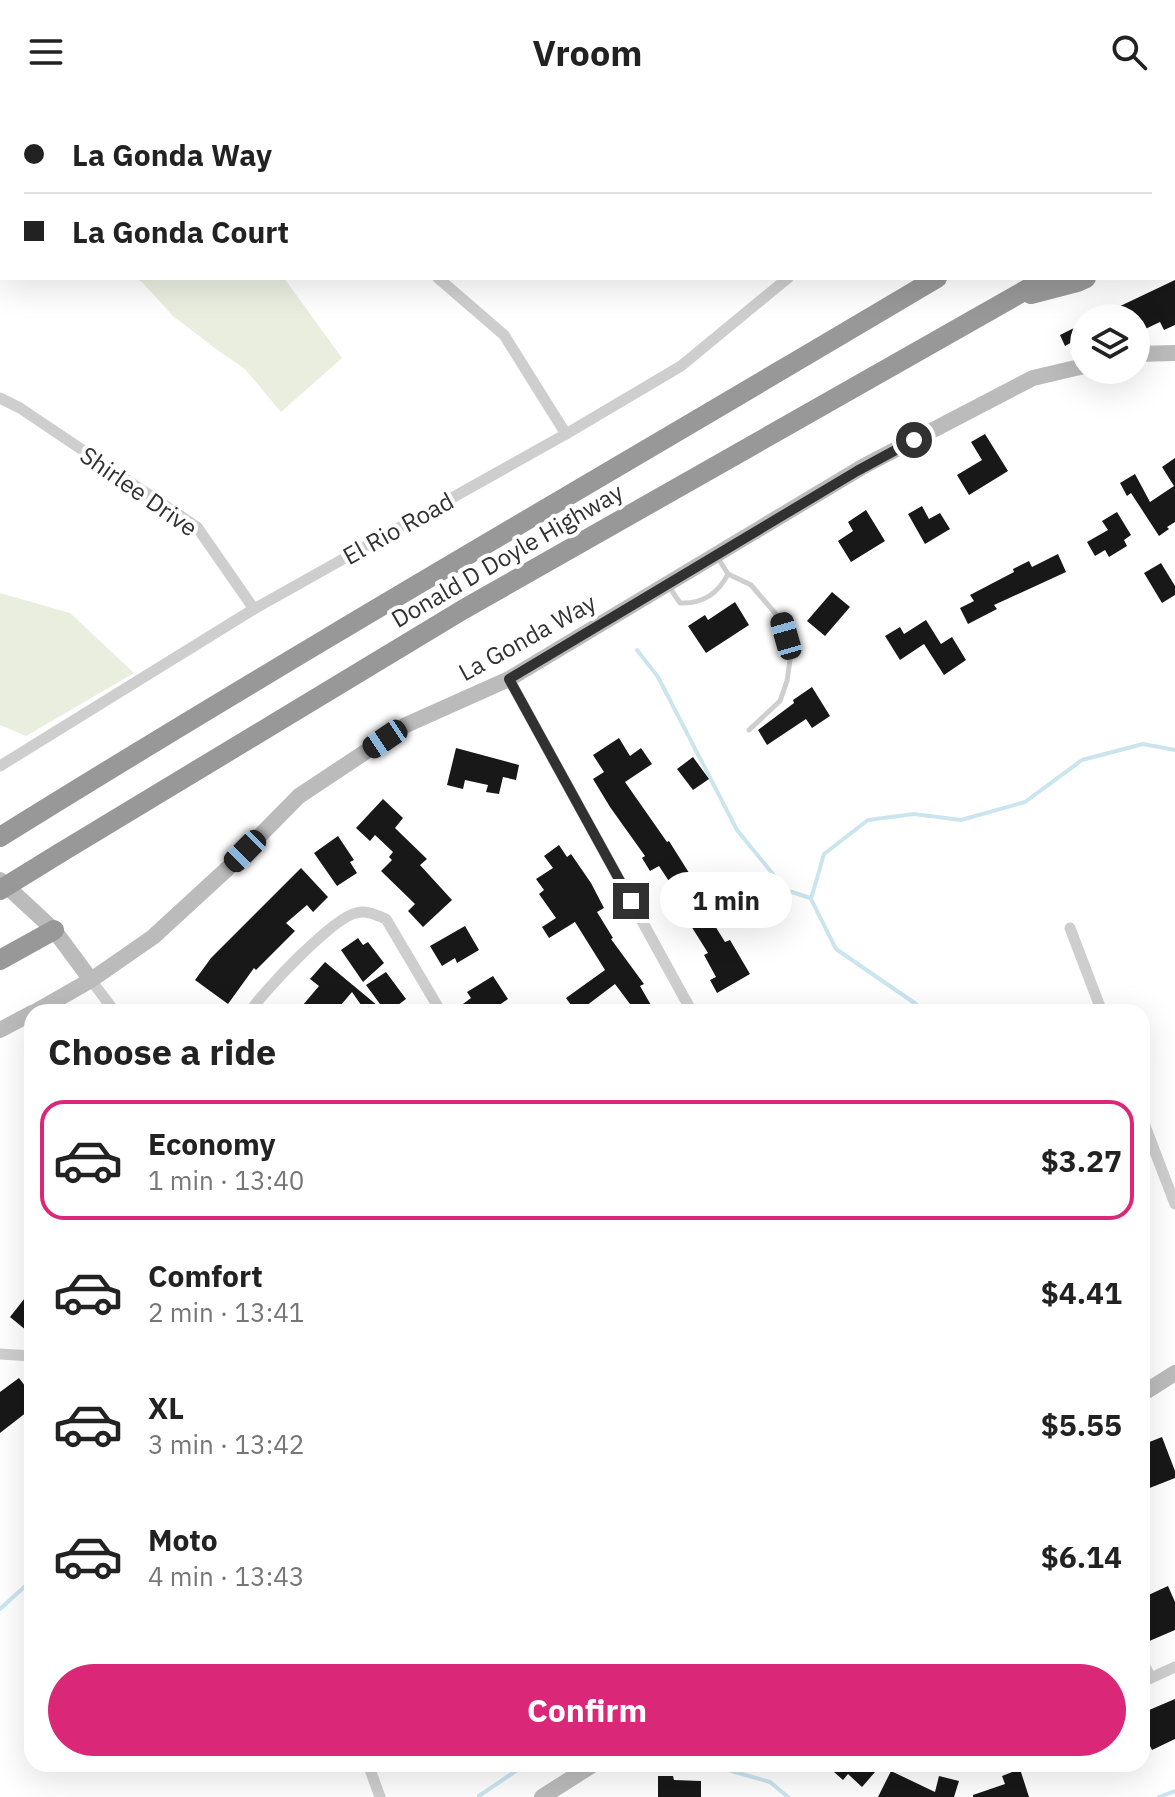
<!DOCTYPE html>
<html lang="en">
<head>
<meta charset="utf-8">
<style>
	:root { --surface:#fff; --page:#f6f6f6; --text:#222; --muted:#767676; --line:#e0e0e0; --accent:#db2777 }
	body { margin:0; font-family:"IBM Plex Sans",sans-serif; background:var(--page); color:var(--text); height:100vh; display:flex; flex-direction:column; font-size:30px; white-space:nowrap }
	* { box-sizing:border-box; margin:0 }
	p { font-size:26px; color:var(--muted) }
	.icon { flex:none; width:44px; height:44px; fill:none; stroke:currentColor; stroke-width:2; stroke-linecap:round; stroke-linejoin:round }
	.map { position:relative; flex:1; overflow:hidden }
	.drawer { position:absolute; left:24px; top:900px; width:1126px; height:768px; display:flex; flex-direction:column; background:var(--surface); border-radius:24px; box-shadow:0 8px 32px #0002 }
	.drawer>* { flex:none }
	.guide { position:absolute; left:0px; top:0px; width:1176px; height:176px; box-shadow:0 8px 32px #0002; display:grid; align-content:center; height:176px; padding:0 24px; background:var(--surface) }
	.buttons { position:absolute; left:1070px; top:200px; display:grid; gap:16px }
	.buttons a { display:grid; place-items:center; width:80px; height:80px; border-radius:50%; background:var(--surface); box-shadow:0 8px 32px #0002; font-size:40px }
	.end { position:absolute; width:36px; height:36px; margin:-18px; border:10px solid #313131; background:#fff; box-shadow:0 0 0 4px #fff }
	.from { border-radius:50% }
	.bubble { position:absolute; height:56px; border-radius:28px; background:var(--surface); box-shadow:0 8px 32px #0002; font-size:26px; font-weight:700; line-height:56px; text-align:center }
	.car { position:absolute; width:24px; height:48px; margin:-24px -12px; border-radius:10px; box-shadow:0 0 6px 2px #0007; background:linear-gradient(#222 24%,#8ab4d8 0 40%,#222 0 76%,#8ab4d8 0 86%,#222 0) }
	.guide b { display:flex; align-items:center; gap:28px; height:76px; font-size:30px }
	.guide b+b { border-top:2px solid var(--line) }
	.guide i { width:20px; height:20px; background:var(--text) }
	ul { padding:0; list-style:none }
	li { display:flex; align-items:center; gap:24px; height:120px; margin:0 16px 12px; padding:0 8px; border:4px solid transparent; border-radius:24px }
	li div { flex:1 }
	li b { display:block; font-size:30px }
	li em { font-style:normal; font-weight:700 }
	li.selected { border-color:var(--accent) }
	li>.icon { width:72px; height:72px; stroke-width:1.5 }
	h2 { padding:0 24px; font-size:36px; line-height:96px }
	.primary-button { display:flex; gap:16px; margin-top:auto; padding:16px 24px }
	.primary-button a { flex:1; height:92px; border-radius:48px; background:var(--accent); color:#fff; font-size:32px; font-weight:700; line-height:92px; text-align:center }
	header { display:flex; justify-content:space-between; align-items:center; height:104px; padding:0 24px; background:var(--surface); font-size:36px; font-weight:700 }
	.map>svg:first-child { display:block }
	.green { fill:#e9eedf }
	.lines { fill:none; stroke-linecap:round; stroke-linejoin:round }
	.stream { stroke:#cbe5ef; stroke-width:4 }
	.building { fill:#181818 }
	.lane { stroke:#cecece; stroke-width:5 }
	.street { stroke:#cecece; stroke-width:11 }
	.secondary { stroke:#bbb; stroke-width:16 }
	.highway { stroke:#989898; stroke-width:20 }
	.highway-bridge { stroke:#989898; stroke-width:20 }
	.route { stroke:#313131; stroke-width:10 }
	.labels { text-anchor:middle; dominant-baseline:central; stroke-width:8; stroke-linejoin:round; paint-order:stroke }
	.street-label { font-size:24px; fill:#313131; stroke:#fff }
</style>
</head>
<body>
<header><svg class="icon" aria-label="menu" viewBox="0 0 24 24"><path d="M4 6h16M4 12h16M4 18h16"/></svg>Vroom<svg class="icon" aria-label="search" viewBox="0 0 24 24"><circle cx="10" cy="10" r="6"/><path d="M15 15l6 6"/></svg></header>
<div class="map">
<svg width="1175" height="1693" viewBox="0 0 1175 1693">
	<rect width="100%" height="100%" fill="#fff"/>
	<g class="green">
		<path d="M 135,174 L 284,174 L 342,254 L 281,308 L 245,265 L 216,245 L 173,212 L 142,178 Z"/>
		<path d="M 0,489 L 70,509 L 134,569 L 26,632 L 0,621 Z"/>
	</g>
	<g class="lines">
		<g class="stream">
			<path d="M 637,546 L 658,573 L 737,726 L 786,786 L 810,794"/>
			<path d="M 918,908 L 916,900 L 836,845 L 811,795 L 824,750 L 868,716 L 914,710 L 961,716 L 1025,698 L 1082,656 L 1143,640 L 1175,646"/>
			<path d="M 0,1505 L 32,1476"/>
			<path d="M 707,1660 L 770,1678 L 788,1693"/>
			<path d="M 479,1692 L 526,1660"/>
			<path d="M 1159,1693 L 1175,1687"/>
		</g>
	</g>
	<g class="building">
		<path d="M 1175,176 L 1175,221 L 1164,226 L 1160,218 L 1139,228 L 1136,222 L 1136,214 L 1095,214 Z"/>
		<path d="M 1084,219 L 1084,236 L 1075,241 L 1074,237 L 1065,242 L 1060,231 Z"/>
		<path d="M 985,330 L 1008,367 L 969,391 L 957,371 L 982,356 L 971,338 Z"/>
		<path d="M 1175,354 L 1175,418 L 1167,423 L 1169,425 L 1159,432 L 1131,389 L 1127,392 L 1120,379 L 1135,370 L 1150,398 L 1174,382 L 1162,363 Z"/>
		<path d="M 922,402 L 929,415 L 940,409 L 950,425 L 925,440 L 908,410 Z"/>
		<path d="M 866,406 L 885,437 L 851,458 L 838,437 L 853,427 L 848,418 Z"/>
		<path d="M 1117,408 L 1131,431 L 1124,436 L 1127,442 L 1109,453 L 1105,446 L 1095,452 L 1087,438 L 1108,426 L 1102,417 Z"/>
		<path d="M 1058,450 L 1066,468 L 994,501 L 997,505 L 968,520 L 960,504 L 974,497 L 970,491 L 1014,468 L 1013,465 L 1029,457 L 1032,463 Z"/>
		<path d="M 1161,459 L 1175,482 L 1175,491 L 1162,499 L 1144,469 Z"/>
		<path d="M 832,488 L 850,503 L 825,532 L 807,517 Z"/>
		<path d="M 735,498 L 749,521 L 706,549 L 688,522 L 705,511 L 708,516 Z"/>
		<path d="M 926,516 L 941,540 L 952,533 L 966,556 L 944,571 L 924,540 L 900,556 L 885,532 L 900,523 L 904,530 Z"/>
		<path d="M 812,583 L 830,612 L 812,624 L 806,615 L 767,641 L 758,626 L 794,599 L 793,596 Z"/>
		<path d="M 619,634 L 630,652 L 641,644 L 652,660 L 625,678 L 667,738 L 669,737 L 691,772 L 686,775 L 725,838 L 730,836 L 750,870 L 717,889 L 710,876 L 716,873 L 704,851 L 708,849 L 683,809 L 680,811 L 672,799 L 680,794 L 659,762 L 650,767 L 642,754 L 645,752 L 610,703 L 593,675 L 604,668 L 593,651 Z"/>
		<path d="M 456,644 L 519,661 L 516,676 L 503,673 L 499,690 L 486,688 L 488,681 L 465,676 L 463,685 L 447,681 Z"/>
		<path d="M 693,653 L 709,675 L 693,686 L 677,665 Z"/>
		<path d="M 383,695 L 403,714 L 395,724 L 427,755 L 420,761 L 452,796 L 423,823 L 408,807 L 415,800 L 381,767 L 392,756 L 389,753 L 393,748 L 375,731 L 370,737 L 356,724 Z"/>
		<path d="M 338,732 L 354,756 L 350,758 L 357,769 L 337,782 L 314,749 Z"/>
		<path d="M 559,741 L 567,753 L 571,750 L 591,779 L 604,804 L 597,808 L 613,834 L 611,835 L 644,880 L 640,882 L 655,908 L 636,908 L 615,880 L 578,908 L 576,908 L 566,894 L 605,866 L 575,818 L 549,834 L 542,823 L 556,814 L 539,790 L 544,786 L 536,775 L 553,764 L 544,752 Z"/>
		<path d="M 301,764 L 328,793 L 313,808 L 307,801 L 286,819 L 295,827 L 256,866 L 254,864 L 228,900 L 195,876 L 211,854 Z"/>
		<path d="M 465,822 L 479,846 L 457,859 L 455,854 L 442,862 L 430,842 Z"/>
		<path d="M 358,834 L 363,841 L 368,838 L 384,859 L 363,878 L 341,846 Z"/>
		<path d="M 325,858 L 378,902 L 380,900 L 366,881 L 386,868 L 406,895 L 398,901 L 403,908 L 366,908 L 352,888 L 335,908 L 297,908 L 319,882 L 310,875 Z"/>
		<path d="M 493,872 L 508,895 L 489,908 L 469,908 L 463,900 L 471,894 L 467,888 Z"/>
		<path d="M 32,1185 L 32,1231 L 10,1213 Z"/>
		<path d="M 19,1274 L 32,1291 L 32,1304 L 0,1329 L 0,1288 Z"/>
		<path d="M 1162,1333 L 1175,1367 L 1175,1374 L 1142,1387 L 1142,1341 Z"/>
		<path d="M 1168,1482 L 1175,1498 L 1175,1526 L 1147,1538 L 1142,1526 L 1142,1494 Z"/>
		<path d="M 1175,1595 L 1175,1635 L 1152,1646 L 1149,1640 L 1142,1643 L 1142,1609 Z"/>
		<path d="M 825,1660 L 882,1660 L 862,1683 L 848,1670 L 843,1676 Z"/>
		<path d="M 1020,1665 L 1029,1693 L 973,1693 L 973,1691 L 1005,1680 L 1002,1672 Z"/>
		<path d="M 891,1667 L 935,1688 L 939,1672 L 959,1677 L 954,1693 L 878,1693 Z"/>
		<path d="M 658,1672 L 673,1672 L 674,1676 L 701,1677 L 701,1693 L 658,1693 Z"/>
	</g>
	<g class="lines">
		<g class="lane">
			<path d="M 728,470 L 751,481 L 781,516 L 791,549 L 787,577 L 780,597 L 749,626"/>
			<path d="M 670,484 L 680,499 C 703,500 718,490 728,470 L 718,454"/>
		</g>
		<g class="street">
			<path d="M 830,0 L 832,2"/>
			<path d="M 1045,2 L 1049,0"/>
			<path d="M 438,174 L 504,231 L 566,330"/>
			<path d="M 0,294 L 20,304 L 197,423 L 254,505"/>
			<path d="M 509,575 L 692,908"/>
			<path d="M 0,662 L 254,505 L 566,330 L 681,262 L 788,174"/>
			<path d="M 1070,824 L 1102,908"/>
			<path d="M 91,876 L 115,908"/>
			<path d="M 250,908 C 263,887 333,814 356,809 C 368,806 376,811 386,815 L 441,908"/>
			<path d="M 1142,1014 L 1175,1100"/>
			<path d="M 0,1250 L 32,1252"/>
			<path d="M 1142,1557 L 1151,1574"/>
			<path d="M 1142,1578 L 1175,1563"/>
			<path d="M 368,1660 L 380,1693"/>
		</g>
		<g class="secondary">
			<path d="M 1136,250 L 1175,249"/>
			<path d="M 0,776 L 54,826 L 91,876"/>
			<path d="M 35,908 L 91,876 L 153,833 L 227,765 L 299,692 L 406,621 L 509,575 L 864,362 L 1033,274 L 1084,262"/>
			<path d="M 0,926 L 32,909"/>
			<path d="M 1142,1290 L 1175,1269"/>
			<path d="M 542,1693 L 594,1660"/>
		</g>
		<g class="highway">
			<path d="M 1174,15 L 1175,14"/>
			<path d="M 1174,39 L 1175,38"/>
			<path d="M 1174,101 L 1175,101"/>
			<path d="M 1174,133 L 1175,133"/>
			<path d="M 1031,190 L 1077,178 L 1086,174"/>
			<path d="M 0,733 C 309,541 624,360 937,174"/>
			<path d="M 60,749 L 464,505 L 1047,174"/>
			<path d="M 0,856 L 54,826"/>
		</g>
		<path class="highway-bridge" d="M 0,786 L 60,749"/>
	</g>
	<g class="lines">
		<path class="route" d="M 631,797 L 509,575 L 857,367 L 914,336"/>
	</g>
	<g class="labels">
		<g class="street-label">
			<text transform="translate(139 387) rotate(35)">Shirlee Drive</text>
			<text transform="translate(398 424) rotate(-29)">El Rio Road</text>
			<text transform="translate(507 451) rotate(-30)">Donald D Doyle Highway</text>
			<text transform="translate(527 533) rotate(-29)">La Gonda Way</text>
		</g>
	</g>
</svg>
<div class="buttons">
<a><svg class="icon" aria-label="layers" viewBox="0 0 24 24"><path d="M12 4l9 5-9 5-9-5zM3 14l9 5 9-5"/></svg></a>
</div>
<i class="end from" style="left:914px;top:336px"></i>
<i class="end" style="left:631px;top:797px"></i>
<div class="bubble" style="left:660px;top:768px;width:132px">1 min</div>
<i class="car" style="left:786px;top:532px;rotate:344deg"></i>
<i class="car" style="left:385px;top:635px;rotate:236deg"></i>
<i class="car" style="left:245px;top:747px;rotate:225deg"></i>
<div class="guide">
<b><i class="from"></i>La Gonda Way</b>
<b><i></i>La Gonda Court</b>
</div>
<section class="drawer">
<h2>Choose a ride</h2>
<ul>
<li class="selected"><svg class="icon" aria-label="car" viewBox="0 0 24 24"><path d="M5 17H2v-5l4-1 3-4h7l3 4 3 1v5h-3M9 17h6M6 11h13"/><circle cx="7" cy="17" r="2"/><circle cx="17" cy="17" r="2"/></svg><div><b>Economy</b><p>1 min · 13:40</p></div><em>$3.27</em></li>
<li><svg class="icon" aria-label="car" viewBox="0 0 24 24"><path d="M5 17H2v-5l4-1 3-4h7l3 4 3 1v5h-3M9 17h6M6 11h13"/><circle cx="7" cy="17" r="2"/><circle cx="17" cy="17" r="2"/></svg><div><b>Comfort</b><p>2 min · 13:41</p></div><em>$4.41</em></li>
<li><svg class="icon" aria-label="car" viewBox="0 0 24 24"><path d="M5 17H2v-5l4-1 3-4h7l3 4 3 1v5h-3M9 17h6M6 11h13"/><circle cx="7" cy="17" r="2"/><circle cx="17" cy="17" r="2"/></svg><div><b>XL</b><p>3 min · 13:42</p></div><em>$5.55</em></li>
<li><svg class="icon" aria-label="car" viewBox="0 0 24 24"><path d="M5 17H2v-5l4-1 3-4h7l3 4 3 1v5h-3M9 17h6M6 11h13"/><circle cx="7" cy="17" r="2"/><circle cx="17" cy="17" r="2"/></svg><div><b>Moto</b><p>4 min · 13:43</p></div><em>$6.14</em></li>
</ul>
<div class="primary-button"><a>Confirm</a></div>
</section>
</div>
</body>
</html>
